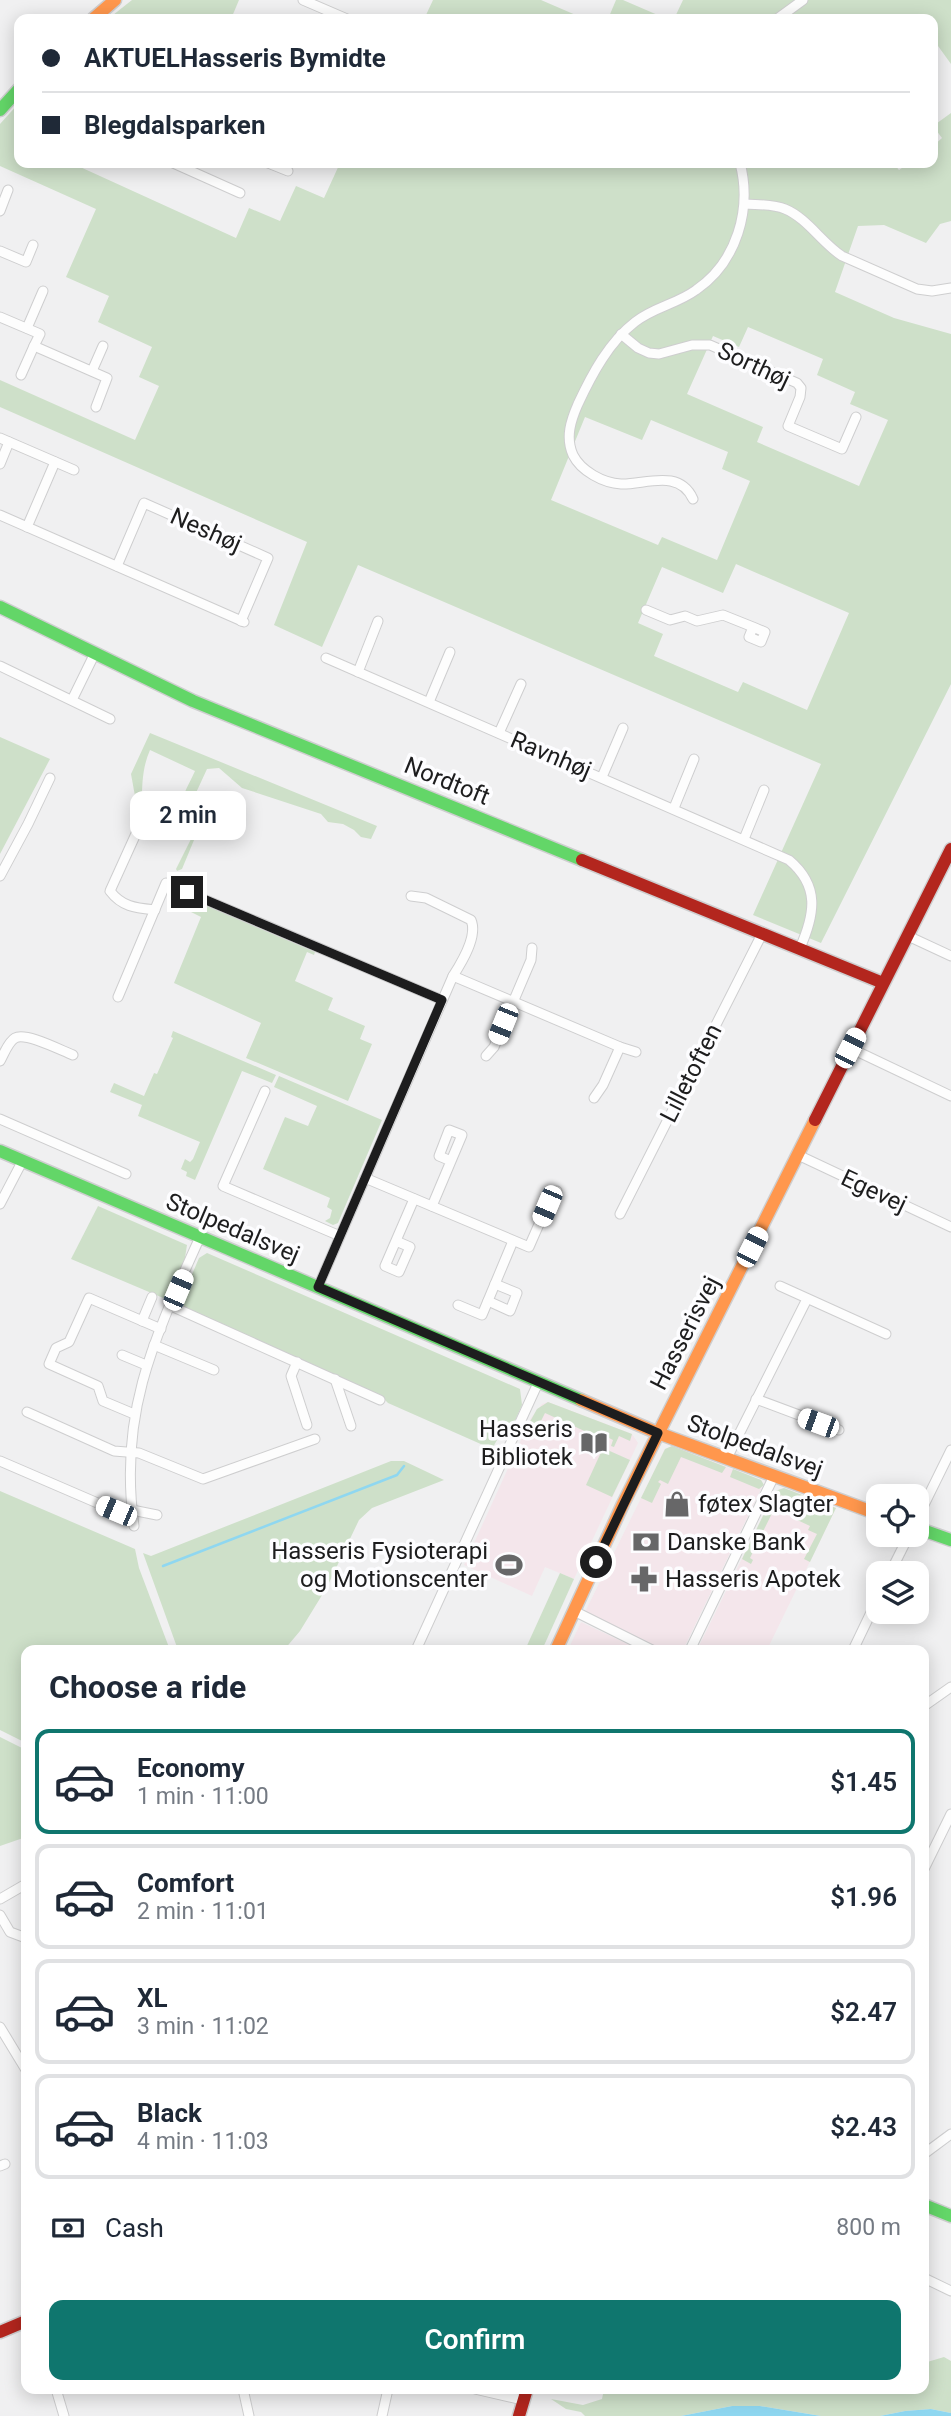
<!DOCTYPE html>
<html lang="en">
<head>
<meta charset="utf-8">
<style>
	:root { --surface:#fff; --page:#f6f6f7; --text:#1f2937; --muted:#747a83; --line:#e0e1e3; --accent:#0f766e }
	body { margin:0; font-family:Roboto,sans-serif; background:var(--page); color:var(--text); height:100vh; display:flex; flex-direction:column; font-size:26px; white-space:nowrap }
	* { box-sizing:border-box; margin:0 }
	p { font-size:23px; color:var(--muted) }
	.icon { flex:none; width:38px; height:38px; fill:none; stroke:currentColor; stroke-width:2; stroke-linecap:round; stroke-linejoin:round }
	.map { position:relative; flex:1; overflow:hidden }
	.sheet { position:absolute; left:21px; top:1645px; width:908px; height:749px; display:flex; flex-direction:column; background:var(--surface); border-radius:14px; box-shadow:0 4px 18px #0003 }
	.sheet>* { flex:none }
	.guide { position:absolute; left:14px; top:14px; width:924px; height:154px; border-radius:14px; box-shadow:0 4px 18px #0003; display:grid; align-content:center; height:154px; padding:0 28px; background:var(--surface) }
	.buttons { position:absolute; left:866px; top:1484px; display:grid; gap:14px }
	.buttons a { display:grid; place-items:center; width:63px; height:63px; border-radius:14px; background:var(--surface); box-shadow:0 4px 18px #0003; font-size:35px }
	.end { position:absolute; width:32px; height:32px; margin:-16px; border:9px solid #1d1d1e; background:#fff; box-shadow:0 0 0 4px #fff }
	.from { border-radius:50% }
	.bubble { position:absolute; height:49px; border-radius:14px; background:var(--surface); box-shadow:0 4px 18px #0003; font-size:23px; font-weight:600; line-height:49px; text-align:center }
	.car { position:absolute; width:21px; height:42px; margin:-21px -10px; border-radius:9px; box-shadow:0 0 5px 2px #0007; background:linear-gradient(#fff 24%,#345 0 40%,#fff 0 76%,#345 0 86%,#fff 0) }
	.guide b { display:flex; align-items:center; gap:24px; height:66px; font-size:26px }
	.guide b+b { border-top:2px solid var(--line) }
	.guide i { width:18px; height:18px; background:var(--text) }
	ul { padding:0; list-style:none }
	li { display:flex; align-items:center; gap:21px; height:105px; margin:0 14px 10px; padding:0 14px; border:4px solid var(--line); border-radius:14px }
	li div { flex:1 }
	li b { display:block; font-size:26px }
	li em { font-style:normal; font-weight:600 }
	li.on { border-color:var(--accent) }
	li>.icon { width:63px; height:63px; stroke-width:1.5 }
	h2 { padding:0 28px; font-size:32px; line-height:84px }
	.pay { display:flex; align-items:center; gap:18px; height:77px; padding:0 28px; font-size:26px }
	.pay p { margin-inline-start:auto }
	.primary-button { display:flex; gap:14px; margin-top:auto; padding:14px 28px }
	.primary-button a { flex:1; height:80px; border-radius:14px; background:var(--accent); color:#fff; font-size:28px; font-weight:600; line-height:80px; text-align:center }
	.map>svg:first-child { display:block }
	.commercial { fill:#f4e6eb }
	.green { fill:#cee0c9; fill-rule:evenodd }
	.water { fill:#8fd7f0 }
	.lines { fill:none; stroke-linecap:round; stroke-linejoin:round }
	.stream { stroke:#8fd7f0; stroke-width:2.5 }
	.street-casing { stroke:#cececf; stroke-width:11 }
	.fast-casing { stroke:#cececf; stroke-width:15 }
	.slow-casing { stroke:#cececf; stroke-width:15 }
	.jam-casing { stroke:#cececf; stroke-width:15 }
	.street { stroke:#fdfdfd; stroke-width:9 }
	.fast { stroke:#63d668; stroke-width:12 }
	.slow { stroke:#ff974d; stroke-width:12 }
	.jam { stroke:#b3261e; stroke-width:12 }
	.route { stroke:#1d1d1e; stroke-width:9 }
	.labels { text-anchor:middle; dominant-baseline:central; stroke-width:7; stroke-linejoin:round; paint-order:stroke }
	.street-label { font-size:24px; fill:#1d1d1e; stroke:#fdfdff }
	.poi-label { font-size:24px; fill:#1d1d1e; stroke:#fdfdff; text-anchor:start }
</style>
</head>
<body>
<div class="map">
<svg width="951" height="2416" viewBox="0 0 951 2416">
	<rect width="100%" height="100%" fill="#f0f0f1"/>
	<g class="commercial">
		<path d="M 548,1402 L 632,1434 L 638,1443 L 574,1579 L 545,1567 L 532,1596 L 464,1565 L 531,1418 L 542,1404 Z"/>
		<path d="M 672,1446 L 761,1480 L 763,1485 L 683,1650 L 664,1650 L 586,1612 L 586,1610 L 665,1449 Z"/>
		<path d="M 784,1488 L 836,1508 L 767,1650 L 697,1650 L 775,1491 Z"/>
		<path d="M 581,1622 L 640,1650 L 568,1650 Z"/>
	</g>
	<g class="green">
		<path d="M 132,0 L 239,0 L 231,19 L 108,19 Z"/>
		<path d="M 433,0 L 541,0 L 585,19 L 435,19 L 426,15 Z"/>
		<path d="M 616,0 L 623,0 L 667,19 L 608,19 Z"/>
		<path d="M 683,0 L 951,0 L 951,64 L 933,39 L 933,19 L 918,19 L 916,17 L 913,19 L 893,19 L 889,15 L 884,19 L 674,19 Z"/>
		<path d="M 19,103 L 19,163 L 79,163 L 78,166 L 236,238 L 249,208 L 280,221 L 296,186 L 324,198 L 340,163 L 893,163 L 899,170 L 909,163 L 933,163 L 933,146 L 942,138 L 933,126 L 951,113 L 951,221 L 940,224 L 926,243 L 884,225 L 858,226 L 835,292 L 894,318 L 951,334 L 951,684 L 821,943 L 753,915 L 821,764 L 358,565 L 322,647 L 274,625 L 307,542 L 0,407 L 0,380 L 135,440 L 159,386 L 139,377 L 152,347 L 98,322 L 109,296 L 66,277 L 96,209 L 0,166 L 0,124 ZM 748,327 L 823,359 L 817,375 L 855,392 L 850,404 L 888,420 L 859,486 L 757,442 L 763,427 L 687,394 L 713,336 L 739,347 ZM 585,417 L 642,440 L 651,420 L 728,452 L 722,469 L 750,481 L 717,560 L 662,537 L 658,545 L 551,500 ZM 736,564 L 849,613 L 807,710 L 743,682 L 738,692 L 654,656 L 663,634 L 638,623 L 662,567 L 723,593 Z"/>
		<path d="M 150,733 L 377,826 L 371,839 L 361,837 L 354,830 L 343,824 L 328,822 L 321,814 L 242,788 L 219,768 L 207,769 L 189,808 L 198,822 L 199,828 L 182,869 L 177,871 L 176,869 L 195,831 L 195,827 C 173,806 184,795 195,771 L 150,750 C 141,770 142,792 142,813 L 131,809 L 135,796 L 131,774 Z"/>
		<path d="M 0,737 L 50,759 L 0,854 Z"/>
		<path d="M 186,897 L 315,952 L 314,955 L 307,952 L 295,981 L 333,998 L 328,1010 L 365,1026 L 360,1039 L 372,1044 L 348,1101 L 246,1058 L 261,1023 L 174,983 L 201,917 L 183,908 Z"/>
		<path d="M 173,1031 L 276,1075 L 272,1083 L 242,1071 L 195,1180 L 186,1176 L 187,1172 L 181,1169 L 185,1159 L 190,1162 L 193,1159 L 200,1142 L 138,1116 L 142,1105 L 110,1092 L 114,1083 L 144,1096 L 154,1073 L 157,1074 L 173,1038 L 171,1037 Z"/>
		<path d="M 279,1076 L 382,1120 L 338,1223 L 333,1225 L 325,1221 L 330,1218 L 332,1210 L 327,1207 L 330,1198 L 263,1169 L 285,1117 L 308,1126 L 317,1106 L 274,1087 Z"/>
		<path d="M 98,1206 L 187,1245 L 184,1264 L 168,1300 L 71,1259 Z"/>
		<path d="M 207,1253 L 520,1389 L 522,1405 L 509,1434 L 502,1431 L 492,1449 L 388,1403 L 380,1395 L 179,1305 L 199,1258 Z"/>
		<path d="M 548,1402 L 632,1434 L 630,1441 L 619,1436 L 614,1447 L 611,1446 L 613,1440 L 607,1437 L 604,1442 L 602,1439 L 545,1413 L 536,1431 L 527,1427 L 537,1409 Z"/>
		<path d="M 672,1446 L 726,1467 L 722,1473 L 681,1457 L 668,1484 L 660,1480 L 658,1482 L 661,1484 L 652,1503 L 641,1498 L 665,1449 Z"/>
		<path d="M 603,1448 L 630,1460 L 612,1497 L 586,1485 Z"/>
		<path d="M 391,1461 L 404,1461 L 444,1480 L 372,1508 L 359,1520 L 327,1587 L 300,1631 L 284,1650 L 178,1650 L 143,1553 L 151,1556 Z"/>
		<path d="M 733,1469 L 761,1480 L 764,1485 L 759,1489 L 730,1477 Z"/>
		<path d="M 784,1488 L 836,1508 L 810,1562 L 804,1559 L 817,1534 L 808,1530 L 810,1526 L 793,1518 L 800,1504 L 781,1495 L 750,1558 L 753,1560 L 751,1564 L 742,1559 L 775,1491 Z"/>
		<path d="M 0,1491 L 135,1549 L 139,1568 L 170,1650 L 26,1650 L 26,1743 L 0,1730 Z"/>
		<path d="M 560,1573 L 574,1579 L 542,1650 L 525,1650 Z"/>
		<path d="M 0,1737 L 26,1750 L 26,1837 L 0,1846 Z"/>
		<path d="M 944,2357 L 951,2361 L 951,2413 L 931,2409 L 905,2411 L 880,2416 L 821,2416 L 760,2406 L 732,2406 L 681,2416 L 585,2416 L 581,2412 L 566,2409 L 551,2399 L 583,2405 L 602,2399 L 604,2389 L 924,2389 L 924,2363 Z"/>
	</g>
	<g class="water">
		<path d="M 732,2406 L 760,2406 L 821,2416 L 681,2416 Z"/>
		<path d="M 931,2409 L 951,2413 L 951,2416 L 880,2416 L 905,2411 Z"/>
	</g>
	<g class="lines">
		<path class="stream" d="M 163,1566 L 397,1475 L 404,1466"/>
		<g class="street-casing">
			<g id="street">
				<path d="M 303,0 L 347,19"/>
				<path d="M 777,19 L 803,0"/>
				<path d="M 173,163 L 240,193"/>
				<path d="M 268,163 L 288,171"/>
				<path d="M 745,204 C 758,205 773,204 785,209 C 807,218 822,243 842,256 L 917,289 L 932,291 L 951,288"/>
				<path d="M 0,211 L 8,190"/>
				<path d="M 0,251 L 26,262 L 33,245"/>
				<path d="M 0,317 L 40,334 L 34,346 L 107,378 L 96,407"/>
				<path d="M 27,328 L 43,291"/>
				<path d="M 621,334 L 638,348 L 649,353 L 659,354 L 692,345 L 710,345 L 797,383 L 801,388 L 800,397 L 788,426 L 842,449 L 856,417"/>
				<path d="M 92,371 L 103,346"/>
				<path d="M 21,375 L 34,346"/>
				<path d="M 0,438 L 74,470"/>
				<path d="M 0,464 L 9,442"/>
				<path d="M 693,499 C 679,468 644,485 621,484 C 603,483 581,471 573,455 C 565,437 571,420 578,404 C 592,374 609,342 635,322 C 654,307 677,304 696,290 C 737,262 752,209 740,163"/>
				<path d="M 0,515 L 244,622"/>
				<path d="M 27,527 L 55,462"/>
				<path d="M 117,566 L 144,503 L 268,558 L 241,621"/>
				<path d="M 646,610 L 670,620 L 685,616 L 697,621 L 723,615 L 753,627 L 749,637 L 761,642 L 765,632 L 753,627"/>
				<path d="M 326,658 L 789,860 C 820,886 815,914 800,948"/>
				<path d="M 0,666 L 110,719"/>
				<path d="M 358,672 L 378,621"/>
				<path d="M 72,700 L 95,653"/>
				<path d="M 429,702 L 450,652"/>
				<path d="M 499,733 L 521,684"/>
				<path d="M 602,777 L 623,728"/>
				<path d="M 674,808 L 694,759"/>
				<path d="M 144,816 L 110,891 C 122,907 136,908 155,910"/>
				<path d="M 744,839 L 764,790"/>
				<path d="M 0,876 L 28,824 L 50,778"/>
				<path d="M 411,896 L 426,898 L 471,920 C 478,936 462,962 453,976"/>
				<path d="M 908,936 L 951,956"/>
				<path d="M 118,997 L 166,883 L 442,1000"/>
				<path d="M 850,1048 L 951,1096"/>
				<path d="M 486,1056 L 494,1047 L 531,960 L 532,948"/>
				<path d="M 0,1061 C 4,1054 8,1042 15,1038 C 26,1032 60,1050 73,1055"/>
				<path d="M 265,1091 L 223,1186 L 340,1236"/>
				<path d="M 594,1098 L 603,1085 L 620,1047"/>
				<path d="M 0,1119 L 126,1174"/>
				<path d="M 798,1155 L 951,1227"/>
				<path d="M 365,1178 L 529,1247 L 547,1206 L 557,1191"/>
				<path d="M 0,1204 L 23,1160"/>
				<path d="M 432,1206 L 462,1135 L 449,1130 L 439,1156 L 451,1161"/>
				<path d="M 620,1214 L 763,932"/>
				<path d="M 396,1241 L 410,1247 L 399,1272 L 385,1266 L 414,1199"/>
				<path d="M 780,1286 L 886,1334"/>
				<path d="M 318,1287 L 453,976 L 620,1047 L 636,1052"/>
				<path d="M 488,1301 L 510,1311 L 517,1293 L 495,1284"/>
				<path d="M 458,1305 L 482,1315 L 513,1241"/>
				<path d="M 171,1306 L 380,1400"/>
				<path d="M 142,1321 L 152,1297"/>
				<path d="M 154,1345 L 214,1370"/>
				<path d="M 122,1355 L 146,1365"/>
				<path d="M 297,1362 L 291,1376 L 307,1425"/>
				<path d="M 335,1379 L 351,1426"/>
				<path d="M 756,1399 L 839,1430"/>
				<path d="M 27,1412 L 114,1451 L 139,1453 L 203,1479 L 315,1439"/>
				<path d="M 134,1414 L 103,1401 L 98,1386 L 49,1364 L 56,1348 L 69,1342 L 89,1298 L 161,1329"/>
				<path d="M 727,1458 L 807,1299"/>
				<path d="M 0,1461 L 116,1511 L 132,1510 L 157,1515"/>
				<path d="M 917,1519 L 951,1450"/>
				<path d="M 134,1526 C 118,1412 155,1337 200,1237"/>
				<path d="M 890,1573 L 909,1535"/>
				<path d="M 574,1611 L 652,1650"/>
				<path d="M 416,1650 L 538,1383"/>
				<path d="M 690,1650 L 774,1476"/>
				<path d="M 853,1650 L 878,1598"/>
				<path d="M 924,1706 L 951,1687"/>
				<path d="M 924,1869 L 951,1814"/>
				<path d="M 0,1899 L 26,1884"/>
				<path d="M 0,1915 L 10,1932 L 26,1938"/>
				<path d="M 0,2027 L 26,2070"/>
				<path d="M 924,2154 L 951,2134"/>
				<path d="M 0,2166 L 5,2164"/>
				<path d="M 924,2278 L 951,2291"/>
				<path d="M 56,2389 L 64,2416"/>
				<path d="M 243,2389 L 249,2416"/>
				<path d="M 475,2389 L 523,2400"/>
				<path d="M 382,2416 L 388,2389"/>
			</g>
		</g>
		<g class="fast-casing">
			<g id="fast">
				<path d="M 0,110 L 19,89"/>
				<path d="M 0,607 L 193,701 L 582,860"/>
				<path d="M 0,1151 L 581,1400"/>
				<path d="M 917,1528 L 951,1540"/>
				<path d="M 924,2205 L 951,2216"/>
			</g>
		</g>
		<g class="slow-casing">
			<g id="slow">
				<path d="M 93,19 L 115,0"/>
				<path d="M 581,1400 L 658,1433 L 878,1514"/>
				<path d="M 556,1650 L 623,1504 L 815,1120"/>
			</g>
		</g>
		<g class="jam-casing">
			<g id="jam">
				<path d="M 582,860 L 883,983"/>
				<path d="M 815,1120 L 951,849"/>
				<path d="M 0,2332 L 26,2321"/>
				<path d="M 519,2416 L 527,2389"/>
			</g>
		</g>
		<use href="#street" class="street"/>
		<use href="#fast" class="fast"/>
		<use href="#slow" class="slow"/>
		<use href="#jam" class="jam"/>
	</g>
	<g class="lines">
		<path class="route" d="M 187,892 L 442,1000 L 318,1287 L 658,1433 L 596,1562"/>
	</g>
	<defs>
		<g id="library-bare" transform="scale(2.1)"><path d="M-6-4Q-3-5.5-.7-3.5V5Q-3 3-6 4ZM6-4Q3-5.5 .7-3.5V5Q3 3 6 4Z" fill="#676768" stroke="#fdfdff" stroke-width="2.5" paint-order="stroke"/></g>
		<g id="shop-bare" transform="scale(2.1)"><path d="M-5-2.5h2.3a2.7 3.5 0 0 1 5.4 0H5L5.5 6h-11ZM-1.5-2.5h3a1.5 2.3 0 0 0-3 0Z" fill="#676768" stroke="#fdfdff" stroke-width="2.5" paint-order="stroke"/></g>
		<g id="bank-bare" transform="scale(2.1)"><path d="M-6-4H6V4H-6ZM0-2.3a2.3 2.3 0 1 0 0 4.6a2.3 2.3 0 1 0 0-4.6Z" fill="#676768" stroke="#fdfdff" stroke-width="2.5" paint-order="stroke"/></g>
		<g id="stadium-bare" transform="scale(2.1)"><path d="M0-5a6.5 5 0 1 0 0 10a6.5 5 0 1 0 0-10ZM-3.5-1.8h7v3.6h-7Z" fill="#676768" stroke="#fdfdff" stroke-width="2.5" paint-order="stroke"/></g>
		<g id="pharmacy-bare" transform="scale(2.1)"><path d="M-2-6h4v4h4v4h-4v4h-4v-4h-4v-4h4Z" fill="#676768" stroke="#fdfdff" stroke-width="2.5" paint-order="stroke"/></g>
	</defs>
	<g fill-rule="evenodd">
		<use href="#library-bare" x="594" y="1443"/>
		<use href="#shop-bare" x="677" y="1504"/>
		<use href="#bank-bare" x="646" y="1542"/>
		<use href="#stadium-bare" x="509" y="1565"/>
		<use href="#pharmacy-bare" x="644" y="1579"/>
	</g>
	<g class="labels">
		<g class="street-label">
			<text transform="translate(754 365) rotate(25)">Sorthøj</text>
			<text transform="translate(206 530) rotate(24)">Neshøj</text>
			<text transform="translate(551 755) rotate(23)">Ravnhøj</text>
			<text transform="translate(447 781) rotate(22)">Nordtoft</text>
			<text transform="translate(691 1073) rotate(-63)">Lilletoften</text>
			<text transform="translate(874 1191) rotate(25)">Egevej</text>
			<text transform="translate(233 1228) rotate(23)">Stolpedalsvej</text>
			<text transform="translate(685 1333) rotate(-63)">Hasserisvej</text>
			<text transform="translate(755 1446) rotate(20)">Stolpedalsvej</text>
		</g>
		<g class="poi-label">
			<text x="573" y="1429" text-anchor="end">Hasseris<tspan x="573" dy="28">Bibliotek</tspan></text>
			<text x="698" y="1504">føtex Slagter</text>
			<text x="667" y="1542">Danske Bank</text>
			<text x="488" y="1551" text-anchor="end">Hasseris Fysioterapi<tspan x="488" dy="28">og Motionscenter</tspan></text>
			<text x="665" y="1579">Hasseris Apotek</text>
		</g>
	</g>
</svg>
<div class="buttons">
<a><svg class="icon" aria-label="locate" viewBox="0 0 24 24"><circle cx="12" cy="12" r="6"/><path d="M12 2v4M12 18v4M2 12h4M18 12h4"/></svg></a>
<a><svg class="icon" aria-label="layers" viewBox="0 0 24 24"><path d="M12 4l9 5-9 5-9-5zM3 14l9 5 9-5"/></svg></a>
</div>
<i class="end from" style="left:596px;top:1562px"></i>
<i class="end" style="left:187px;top:892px"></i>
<div class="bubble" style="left:130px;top:791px;width:116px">2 min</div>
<i class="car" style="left:503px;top:1024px;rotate:202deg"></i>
<i class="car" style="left:850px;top:1048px;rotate:27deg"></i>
<i class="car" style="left:547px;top:1206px;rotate:203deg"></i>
<i class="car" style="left:752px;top:1247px;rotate:27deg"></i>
<i class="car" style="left:178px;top:1290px;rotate:23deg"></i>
<i class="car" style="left:818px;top:1423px;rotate:290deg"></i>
<i class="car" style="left:116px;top:1511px;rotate:293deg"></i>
<div class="guide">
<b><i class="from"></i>AKTUELHasseris Bymidte</b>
<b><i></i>Blegdalsparken</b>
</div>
<section class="sheet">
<h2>Choose a ride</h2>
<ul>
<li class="on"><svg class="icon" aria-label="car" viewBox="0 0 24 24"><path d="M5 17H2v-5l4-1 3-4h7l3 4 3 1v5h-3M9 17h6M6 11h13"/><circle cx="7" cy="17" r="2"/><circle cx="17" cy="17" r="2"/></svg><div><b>Economy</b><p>1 min · 11:00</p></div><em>$1.45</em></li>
<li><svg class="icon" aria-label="car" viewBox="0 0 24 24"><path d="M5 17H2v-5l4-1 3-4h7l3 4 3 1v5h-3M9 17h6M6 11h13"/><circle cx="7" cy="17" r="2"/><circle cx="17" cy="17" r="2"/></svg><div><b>Comfort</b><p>2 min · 11:01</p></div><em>$1.96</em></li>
<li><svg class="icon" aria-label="car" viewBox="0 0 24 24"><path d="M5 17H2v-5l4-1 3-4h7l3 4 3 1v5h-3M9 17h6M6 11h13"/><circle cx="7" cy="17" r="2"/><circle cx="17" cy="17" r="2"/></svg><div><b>XL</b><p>3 min · 11:02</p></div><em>$2.47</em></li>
<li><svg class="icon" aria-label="car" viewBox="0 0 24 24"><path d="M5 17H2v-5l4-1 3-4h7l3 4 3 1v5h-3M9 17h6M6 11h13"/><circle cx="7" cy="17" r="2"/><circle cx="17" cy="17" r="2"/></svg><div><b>Black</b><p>4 min · 11:03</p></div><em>$2.43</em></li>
</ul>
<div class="pay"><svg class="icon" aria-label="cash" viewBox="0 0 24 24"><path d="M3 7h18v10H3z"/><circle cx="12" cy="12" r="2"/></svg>Cash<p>800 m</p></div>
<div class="primary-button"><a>Confirm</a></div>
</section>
</div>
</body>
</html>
